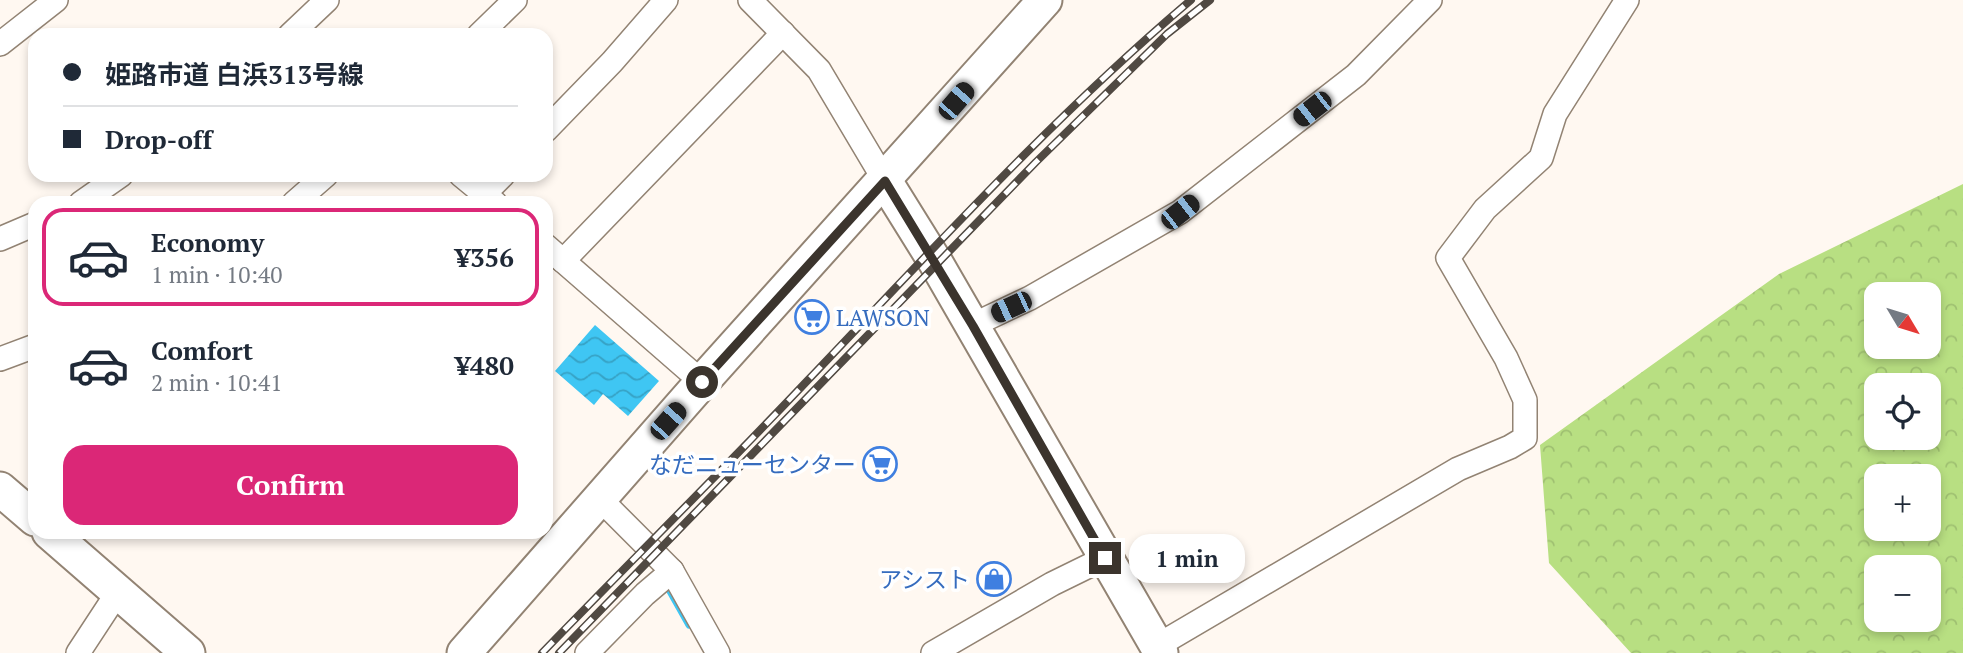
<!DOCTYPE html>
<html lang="en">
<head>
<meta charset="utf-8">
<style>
	:root { --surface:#fff; --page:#f2f2f3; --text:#1f2937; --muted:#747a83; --line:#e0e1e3; --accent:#db2777 }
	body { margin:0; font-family:"PT Serif","Noto Sans JP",serif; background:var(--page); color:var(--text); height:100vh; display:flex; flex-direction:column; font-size:26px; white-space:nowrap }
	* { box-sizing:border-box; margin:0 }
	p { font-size:23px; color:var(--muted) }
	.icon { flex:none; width:38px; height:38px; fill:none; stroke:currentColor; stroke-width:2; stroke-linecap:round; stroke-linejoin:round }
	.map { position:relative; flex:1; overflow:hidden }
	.sheet { position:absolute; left:28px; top:196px; width:525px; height:343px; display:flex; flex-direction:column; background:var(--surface); border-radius:21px; box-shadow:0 4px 10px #0003 }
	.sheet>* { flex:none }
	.hud { position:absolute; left:28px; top:28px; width:525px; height:154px; border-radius:21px; box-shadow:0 4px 10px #0003; display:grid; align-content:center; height:154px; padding:0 35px; background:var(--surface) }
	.needle { width:46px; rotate:128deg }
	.fabs { position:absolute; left:1864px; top:282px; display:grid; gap:14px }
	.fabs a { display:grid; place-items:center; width:77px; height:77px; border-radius:14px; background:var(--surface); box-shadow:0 4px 10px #0003; font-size:35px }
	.end { position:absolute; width:32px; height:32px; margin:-16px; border:9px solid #3b342d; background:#fff; box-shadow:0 0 0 4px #fff }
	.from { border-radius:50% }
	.bubble { position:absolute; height:49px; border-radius:21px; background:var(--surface); box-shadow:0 4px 10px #0003; font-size:23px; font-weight:600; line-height:49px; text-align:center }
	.car { position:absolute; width:21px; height:42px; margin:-21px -10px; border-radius:9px; box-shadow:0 0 5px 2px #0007; background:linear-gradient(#222 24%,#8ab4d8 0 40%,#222 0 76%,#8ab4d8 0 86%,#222 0) }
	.hud b { display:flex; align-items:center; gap:24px; height:66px; font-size:26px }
	.hud b+b { border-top:2px solid var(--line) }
	.hud i { width:18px; height:18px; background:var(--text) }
	ul { padding:12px 0 0; list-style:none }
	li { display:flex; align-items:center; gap:21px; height:98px; margin:0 14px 10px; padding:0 21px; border:4px solid transparent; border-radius:21px }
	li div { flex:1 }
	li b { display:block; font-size:26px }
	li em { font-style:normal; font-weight:600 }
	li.active { border-color:var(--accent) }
	li>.icon { width:63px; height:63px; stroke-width:1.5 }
	.button { display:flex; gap:14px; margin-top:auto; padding:14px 35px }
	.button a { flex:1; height:80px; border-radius:21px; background:var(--accent); color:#fff; font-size:28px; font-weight:600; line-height:80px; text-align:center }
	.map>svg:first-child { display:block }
	.forest { fill:url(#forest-crowns); fill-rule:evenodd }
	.water { fill:url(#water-waves) }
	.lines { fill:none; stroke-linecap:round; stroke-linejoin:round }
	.stream { stroke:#3fc6f3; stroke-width:7 }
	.street-casing { stroke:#928373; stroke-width:26 }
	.secondary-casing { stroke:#928373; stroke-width:37 }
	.street { stroke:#fff; stroke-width:23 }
	.secondary { stroke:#fff; stroke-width:33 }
	.rail-casing { stroke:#504942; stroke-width:8 }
	.rail { stroke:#fff; stroke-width:5; stroke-dasharray:16; stroke-linecap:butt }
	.route { stroke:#3b342d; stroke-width:9 }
	.labels { text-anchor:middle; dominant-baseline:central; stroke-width:7; stroke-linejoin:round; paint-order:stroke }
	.shop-label { font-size:23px; fill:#366cbe; stroke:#fff; text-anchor:end }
</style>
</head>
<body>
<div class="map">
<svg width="1963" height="653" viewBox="0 0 1963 653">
	<defs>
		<pattern id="forest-crowns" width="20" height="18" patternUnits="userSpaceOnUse" patternTransform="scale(1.75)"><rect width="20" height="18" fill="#b8df82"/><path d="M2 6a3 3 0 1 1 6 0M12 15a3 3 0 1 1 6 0" fill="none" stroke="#9fc071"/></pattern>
		<pattern id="water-waves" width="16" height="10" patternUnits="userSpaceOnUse" patternTransform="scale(1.75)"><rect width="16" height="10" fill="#3fc6f3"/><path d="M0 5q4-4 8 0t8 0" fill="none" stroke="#36a2c5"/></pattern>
	</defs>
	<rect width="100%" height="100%" fill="#fff8f1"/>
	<path class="forest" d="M 1963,184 L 1963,653 L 1631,653 L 1549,563 L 1540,445 L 1779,274 ZM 1876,294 L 1928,294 L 1928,346 L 1876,346 ZM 1876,385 L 1928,385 L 1928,438 L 1876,438 ZM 1876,476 L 1928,476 L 1928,528 L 1876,528 ZM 1876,567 L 1928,567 L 1928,620 L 1876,620 Z"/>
	<path class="water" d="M 595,325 L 659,381 L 628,416 L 603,394 L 594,405 L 555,371 Z"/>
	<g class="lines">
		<path class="stream" d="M 667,586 L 689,625"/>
		<g class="street-casing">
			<g id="street">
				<path d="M 750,0 L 819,70 L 885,181"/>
				<path d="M 290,35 L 327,0"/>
				<path d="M 479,35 L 515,0"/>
				<path d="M 0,44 L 56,0"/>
				<path d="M 546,130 L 612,62 L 666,0"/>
				<path d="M 461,175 L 495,203"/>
				<path d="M 484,194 L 503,175"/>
				<path d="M 81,203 L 121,175"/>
				<path d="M 294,203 L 326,175"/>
				<path d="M 0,239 L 35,224"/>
				<path d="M 546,246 L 702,382"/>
				<path d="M 563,261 L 783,33"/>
				<path d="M 973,325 L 1030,298 L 1180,212 L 1356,75 L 1430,0"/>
				<path d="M 0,359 L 35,346"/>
				<path d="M 599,498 L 672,571 L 718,653"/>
				<path d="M 1157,646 L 1458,469 L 1510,447 L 1525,438 L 1525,400 L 1506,358 L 1448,258 L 1485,209 L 1541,158 L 1555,114 L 1627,0"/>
				<path d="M 78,653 L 118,592"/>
				<path d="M 587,653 L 645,594 L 672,571"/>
				<path d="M 933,653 L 1052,584 L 1105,558"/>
			</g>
		</g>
		<g class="secondary-casing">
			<g id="secondary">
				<path d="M 885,181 L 936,263 L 1161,653"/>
				<path d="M 0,489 L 35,519"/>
				<path d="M 49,532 L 188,653"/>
				<path d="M 464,653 L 702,382 L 1045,0"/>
			</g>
		</g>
		<use href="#street" class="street"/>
		<use href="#secondary" class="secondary"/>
		<g class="rail-casing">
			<g id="rail">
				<path d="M 542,653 C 630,562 721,472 808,380 C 932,250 1054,116 1191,0"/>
				<path d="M 559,653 L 1036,162 L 1167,34 L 1210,0"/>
			</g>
		</g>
		<use href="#rail" class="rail"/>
	</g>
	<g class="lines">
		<path class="route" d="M 702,382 L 885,181 L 973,326 L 1105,558"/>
	</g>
	<defs>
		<g id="supermarket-ring" transform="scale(1.75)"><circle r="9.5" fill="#fff" stroke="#3f7fe0" stroke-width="1.5"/><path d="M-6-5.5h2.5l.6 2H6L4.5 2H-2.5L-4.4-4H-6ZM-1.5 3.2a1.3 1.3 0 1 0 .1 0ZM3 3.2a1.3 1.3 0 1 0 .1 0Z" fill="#3f7fe0"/></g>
		<g id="shop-ring" transform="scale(1.75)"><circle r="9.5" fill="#fff" stroke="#3f7fe0" stroke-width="1.5"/><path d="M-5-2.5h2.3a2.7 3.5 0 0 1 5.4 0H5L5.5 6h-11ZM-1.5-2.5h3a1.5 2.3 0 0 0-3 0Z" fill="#3f7fe0"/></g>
	</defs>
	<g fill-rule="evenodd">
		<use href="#supermarket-ring" x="812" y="317"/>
		<use href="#supermarket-ring" x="880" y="464"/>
		<use href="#shop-ring" x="994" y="579"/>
	</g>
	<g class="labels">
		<g class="shop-label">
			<text x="836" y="317" text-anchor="start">LAWSON</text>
			<text x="856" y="464">なだニューセンター</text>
			<text x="970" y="579">アシスト</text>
		</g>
	</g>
</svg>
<div class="fabs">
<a><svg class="needle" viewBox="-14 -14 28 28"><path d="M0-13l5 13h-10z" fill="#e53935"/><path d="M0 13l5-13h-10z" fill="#747a83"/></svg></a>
<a><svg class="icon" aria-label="locate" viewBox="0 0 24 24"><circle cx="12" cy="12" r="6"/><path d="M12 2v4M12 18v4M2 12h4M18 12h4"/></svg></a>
<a>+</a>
<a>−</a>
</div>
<i class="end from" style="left:702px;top:382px"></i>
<i class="end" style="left:1105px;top:558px"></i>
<div class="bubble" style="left:1129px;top:534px;width:116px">1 min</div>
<i class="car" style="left:956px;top:101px;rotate:41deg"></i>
<i class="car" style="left:1312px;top:109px;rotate:232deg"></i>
<i class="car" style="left:1180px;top:212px;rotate:52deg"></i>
<i class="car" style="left:1011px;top:307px;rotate:245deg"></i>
<i class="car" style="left:668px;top:421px;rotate:42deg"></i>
<div class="hud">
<b><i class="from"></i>姫路市道 白浜313号線</b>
<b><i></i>Drop-off</b>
</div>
<section class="sheet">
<ul>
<li class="active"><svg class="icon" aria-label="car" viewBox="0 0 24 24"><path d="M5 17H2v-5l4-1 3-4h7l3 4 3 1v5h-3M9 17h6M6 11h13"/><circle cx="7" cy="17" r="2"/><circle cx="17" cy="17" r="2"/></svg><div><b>Economy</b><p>1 min · 10:40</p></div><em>¥356</em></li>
<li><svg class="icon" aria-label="car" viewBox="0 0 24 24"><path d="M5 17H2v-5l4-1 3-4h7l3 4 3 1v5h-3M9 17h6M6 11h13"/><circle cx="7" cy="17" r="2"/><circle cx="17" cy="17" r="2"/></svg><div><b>Comfort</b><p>2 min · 10:41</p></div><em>¥480</em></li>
</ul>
<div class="button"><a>Confirm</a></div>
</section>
</div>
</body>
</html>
